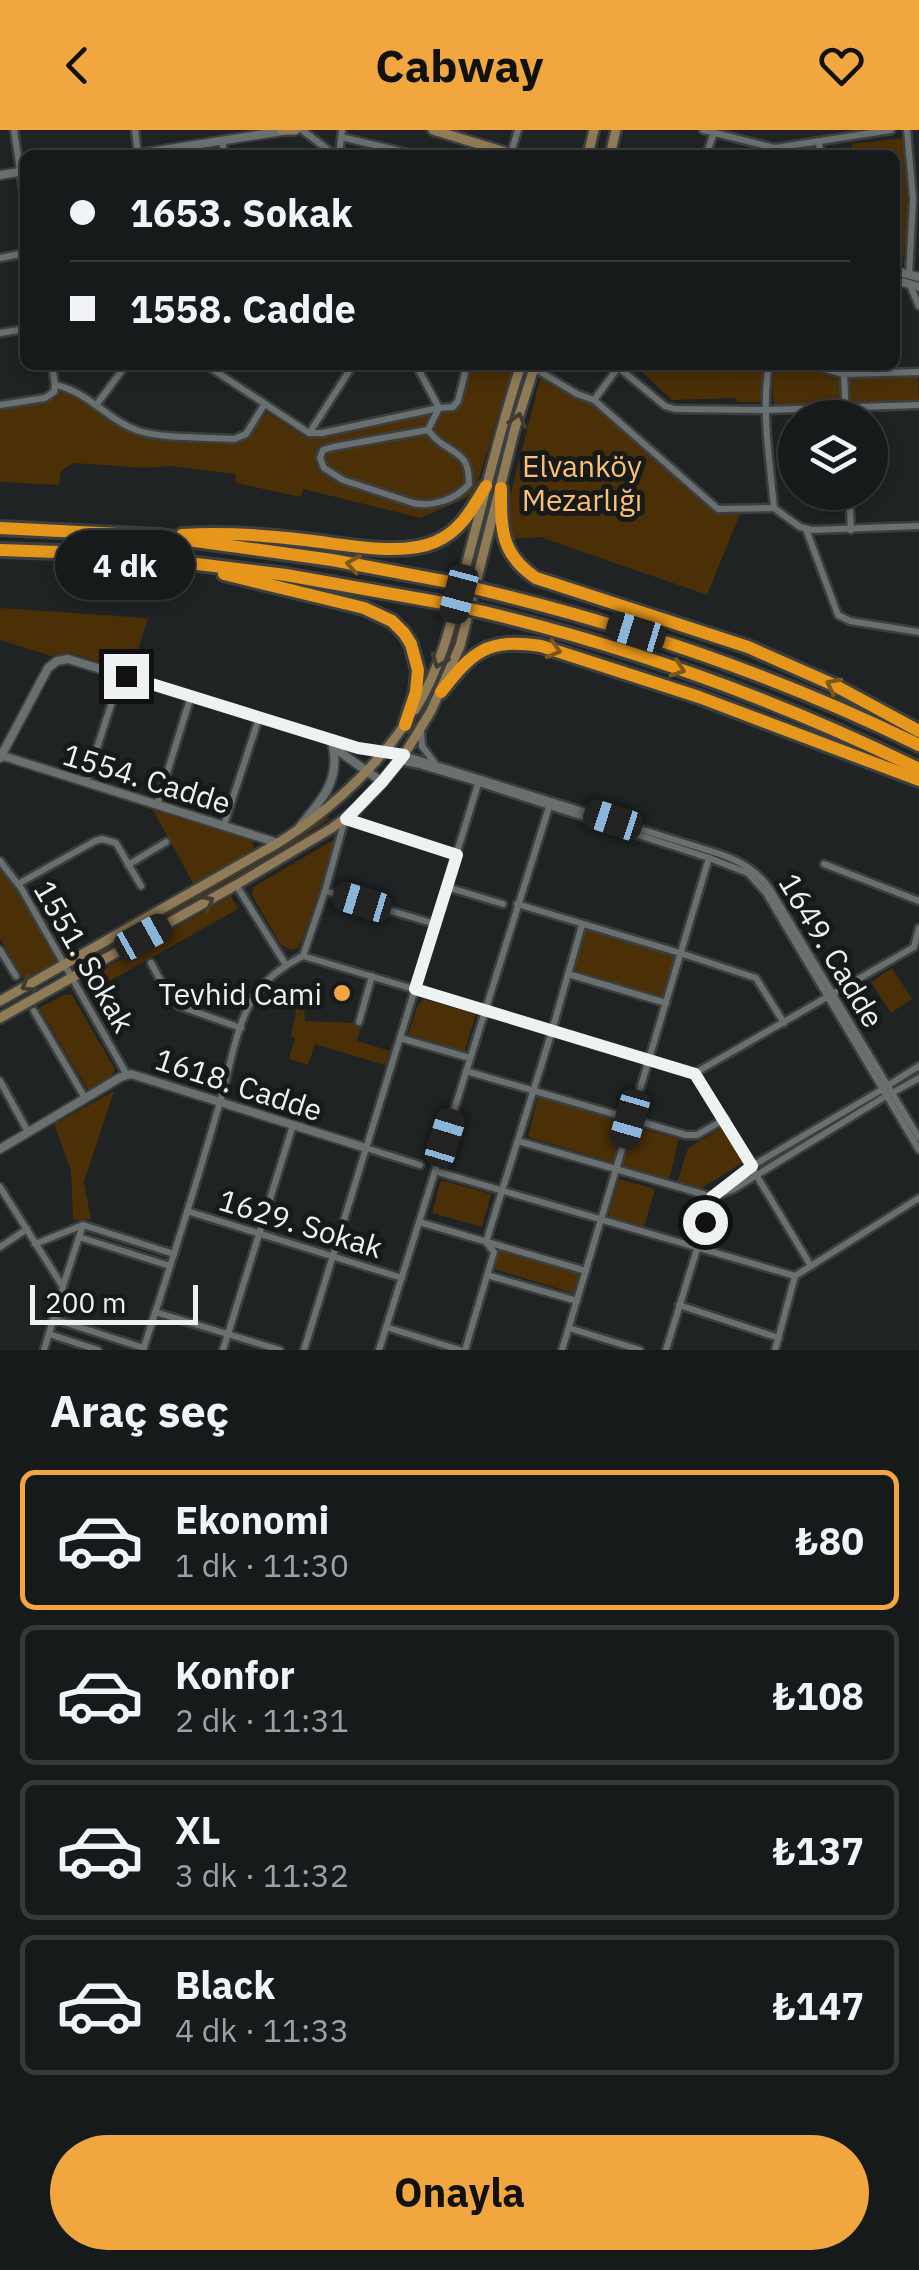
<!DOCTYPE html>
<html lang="tr">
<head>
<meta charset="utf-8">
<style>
	:root { --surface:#171a1b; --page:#242728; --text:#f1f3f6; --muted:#9ea1a3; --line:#36383a; --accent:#f1a63f }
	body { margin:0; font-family:"IBM Plex Sans",sans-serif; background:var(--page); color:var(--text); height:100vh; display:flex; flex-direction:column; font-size:38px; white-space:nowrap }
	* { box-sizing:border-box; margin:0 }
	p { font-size:32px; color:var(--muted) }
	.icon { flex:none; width:55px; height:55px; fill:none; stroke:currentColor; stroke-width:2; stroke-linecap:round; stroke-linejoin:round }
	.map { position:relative; height:1220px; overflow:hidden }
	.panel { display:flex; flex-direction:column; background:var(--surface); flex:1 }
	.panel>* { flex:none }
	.hud { position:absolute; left:20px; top:20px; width:880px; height:220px; border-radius:15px; box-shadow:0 5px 15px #0003,0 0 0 2px var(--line); display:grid; align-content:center; height:220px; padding:0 50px; background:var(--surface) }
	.controls { position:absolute; left:778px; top:270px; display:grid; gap:20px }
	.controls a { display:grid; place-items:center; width:110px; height:110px; border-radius:50%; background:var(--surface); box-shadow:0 5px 15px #0003,0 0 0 2px var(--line); font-size:50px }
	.scale { position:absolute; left:30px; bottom:25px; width:168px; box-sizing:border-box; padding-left:10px; border:5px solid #eff2f3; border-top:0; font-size:28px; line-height:35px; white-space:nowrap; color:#eff2f3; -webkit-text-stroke:8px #161a1a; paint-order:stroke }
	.end { position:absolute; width:45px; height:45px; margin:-22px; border:12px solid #eff2f3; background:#111; box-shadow:0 0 0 5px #111 }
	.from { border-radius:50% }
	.bubble { position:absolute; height:70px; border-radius:35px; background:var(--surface); box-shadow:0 5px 15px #0003,0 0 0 2px var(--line); font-size:32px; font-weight:700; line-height:70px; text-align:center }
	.car { position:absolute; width:30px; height:60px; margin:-30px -15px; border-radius:12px; box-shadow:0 0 8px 2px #0007; background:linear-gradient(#222 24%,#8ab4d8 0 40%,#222 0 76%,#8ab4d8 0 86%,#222 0) }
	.hud b { display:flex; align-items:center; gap:35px; height:95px; font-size:38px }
	.hud b+b { border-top:2px solid var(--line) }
	.hud i { width:25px; height:25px; background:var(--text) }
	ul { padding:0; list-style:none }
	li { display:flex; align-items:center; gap:30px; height:140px; margin:0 20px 15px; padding:0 30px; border:5px solid var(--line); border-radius:15px }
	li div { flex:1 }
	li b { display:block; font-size:38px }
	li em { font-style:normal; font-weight:700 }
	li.selected { border-color:var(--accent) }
	li>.icon { width:90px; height:90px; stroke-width:1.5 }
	h2 { padding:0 50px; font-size:45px; line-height:120px }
	.button { display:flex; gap:20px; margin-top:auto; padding:20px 50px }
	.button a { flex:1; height:115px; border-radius:60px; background:var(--accent); color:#111; font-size:40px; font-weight:700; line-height:115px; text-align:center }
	header { display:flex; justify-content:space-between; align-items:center; height:130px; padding:0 50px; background:var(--accent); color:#111; font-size:45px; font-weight:700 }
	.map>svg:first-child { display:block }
	.green { fill:#4a2f07 }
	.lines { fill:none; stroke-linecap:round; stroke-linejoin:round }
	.minor-casing { stroke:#3c3f40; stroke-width:11 }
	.tertiary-casing { stroke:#3c3f40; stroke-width:12 }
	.secondary-casing { stroke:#3c3f40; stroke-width:14 }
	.motorway-casing { stroke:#3c3f40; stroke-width:18 }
	.minor { stroke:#6a6f6f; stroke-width:6 }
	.tertiary { stroke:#6a6f6f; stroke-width:8 }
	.secondary { stroke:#8f7b56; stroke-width:9 }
	.motorway { stroke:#e5961b; stroke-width:12 }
	.motorway-bridge-casing { stroke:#3c3f40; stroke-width:18; stroke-linecap:butt }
	.motorway-bridge { stroke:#e5961b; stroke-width:12 }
	.oneway { stroke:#403c2f }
	.oneway2 { stroke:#7e581a }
	.route { stroke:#eff2f3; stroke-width:12 }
	.poi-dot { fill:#f1a63f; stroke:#161a1a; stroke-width:4 }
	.labels { text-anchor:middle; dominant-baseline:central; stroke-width:10; stroke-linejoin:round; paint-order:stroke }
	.park-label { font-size:30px; fill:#fdbf72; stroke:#161a1a }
	.street-label { font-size:30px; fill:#eff2f3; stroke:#161a1a }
	.poi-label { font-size:30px; fill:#eff2f3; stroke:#161a1a; text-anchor:end }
</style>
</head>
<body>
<header><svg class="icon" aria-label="back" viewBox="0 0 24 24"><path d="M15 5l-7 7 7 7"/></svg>Cabway<svg class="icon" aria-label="heart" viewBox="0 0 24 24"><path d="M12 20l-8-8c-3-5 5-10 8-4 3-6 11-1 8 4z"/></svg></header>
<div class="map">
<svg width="919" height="1220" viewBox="0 0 919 1220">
	<rect width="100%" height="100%" fill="#1f2324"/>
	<g class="green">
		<path d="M 904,8 L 908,88 L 902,139 L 895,136 L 895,25 L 824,23 L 851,21 L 852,14 Z"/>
		<path d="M 471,235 L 514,235 L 474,364 L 421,388 L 303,359 L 301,367 L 236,353 L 235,344 L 171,336 L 144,338 L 73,333 L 61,341 L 59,355 L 0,352 L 0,278 L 49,271 L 58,267 L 57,264 L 66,262 L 80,267 L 81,271 L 141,306 L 242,311 C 253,304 256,289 268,283 L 305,307 L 318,308 L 432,282 L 458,279 Z"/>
		<path d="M 527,235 L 530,235 L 514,279 L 454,520 L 425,579 L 423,577 L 450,519 L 512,278 Z"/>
		<path d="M 635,235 L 763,235 L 761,272 L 737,272 L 736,268 L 672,270 Z"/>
		<path d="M 776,235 L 795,235 L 840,249 L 840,274 L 774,277 L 772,252 Z"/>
		<path d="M 541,245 L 599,278 L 715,383 L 740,384 L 707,465 L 540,407 L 512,409 L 508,388 L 508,374 Z"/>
		<path d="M 918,245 L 919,270 L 850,273 L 849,248 Z"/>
		<path d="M 0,478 L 148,488 L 131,542 L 71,523 L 51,526 L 0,510 Z"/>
		<path d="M 153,680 L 252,708 L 254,719 L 194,755 Z"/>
		<path d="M 327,686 L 329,689 L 289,717 L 78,837 L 76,833 L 286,716 Z"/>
		<path d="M 337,708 L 303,809 L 298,818 L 292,820 L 281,815 L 252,765 L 253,757 Z"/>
		<path d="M 0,737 L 7,743 L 57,832 L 24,850 L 0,808 Z"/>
		<path d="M 231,766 L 238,779 L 90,862 L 85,852 L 91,846 Z"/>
		<path d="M 586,798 L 676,825 L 662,868 L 574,840 Z"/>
		<path d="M 892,838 L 912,869 L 891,883 L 871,852 Z"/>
		<path d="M 287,860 L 304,865 L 305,891 L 362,893 L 357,911 L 390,921 L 385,935 L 315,914 L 308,935 L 289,929 L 295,908 L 291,906 L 296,883 L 294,876 L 285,872 L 288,868 Z"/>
		<path d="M 66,864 L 72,865 L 115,939 L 110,950 L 88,960 L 39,878 Z"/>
		<path d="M 424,869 L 476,884 L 464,924 L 407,907 L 418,875 Z"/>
		<path d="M 114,961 L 84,1052 L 91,1089 L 73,1090 L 71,1040 L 54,994 Z"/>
		<path d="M 540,967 L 625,993 L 614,1033 L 528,1007 L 537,970 Z"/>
		<path d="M 634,997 L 679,1009 L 669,1050 L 622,1036 Z"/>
		<path d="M 723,997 L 745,1031 L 699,1060 L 677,1053 L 688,1018 Z"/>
		<path d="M 619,1049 L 655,1059 L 644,1097 L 608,1087 Z"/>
		<path d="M 441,1050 L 491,1064 L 482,1097 L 432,1083 Z"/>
		<path d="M 500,1116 L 582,1140 L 575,1164 L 494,1139 Z"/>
	</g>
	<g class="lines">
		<g class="minor-casing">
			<g id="minor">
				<path d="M 14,0 L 25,73"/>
				<path d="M 135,0 L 138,25"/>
				<path d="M 302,0 L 335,25"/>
				<path d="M 703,0 L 775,18 L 891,0"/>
				<path d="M 907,0 L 913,69 L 909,145"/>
				<path d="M 341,7 L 417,25"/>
				<path d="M 223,10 L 223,25"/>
				<path d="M 819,11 L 820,25"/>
				<path d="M 511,23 L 518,0"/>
				<path d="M 339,25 L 342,0"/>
				<path d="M 706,25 L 714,3"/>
				<path d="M 0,128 L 25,123"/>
				<path d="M 910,155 L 919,176"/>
				<path d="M 0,203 L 25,199"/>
				<path d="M 52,235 L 55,255"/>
				<path d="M 206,235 L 309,303 L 322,303 L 439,278 L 453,277 L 458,271 L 467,235"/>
				<path d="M 416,235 L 439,278 L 428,300 L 333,317 L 323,320 L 320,328 L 324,338 L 343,350 L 413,373 C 432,377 456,370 469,354 C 469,327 461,327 441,313 C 436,310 432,305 428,300"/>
				<path d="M 769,235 C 761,281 770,331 774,378"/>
				<path d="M 812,235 L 844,244 L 919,242"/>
				<path d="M 534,238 L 577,264 L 594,270 L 718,379 L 774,378 L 800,397 L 812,400 L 919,396"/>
				<path d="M 619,238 L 665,276 L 675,279 L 766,280 L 919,275"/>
				<path d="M 844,244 L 846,288"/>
				<path d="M 55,255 C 88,261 108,291 139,301 C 164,309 207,307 234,309 L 246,304 L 264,275"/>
				<path d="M 594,270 L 620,235"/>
				<path d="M 97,274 L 126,235"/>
				<path d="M 0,275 L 45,268 L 54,262 L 55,255"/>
				<path d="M 310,302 L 353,235"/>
				<path d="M 849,362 L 851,400"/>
				<path d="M 806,399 L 838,485 L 850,491 L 919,502"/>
				<path d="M 421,599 L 422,616 L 434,632"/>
				<path d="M 404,625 L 720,724 C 742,732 756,740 770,759 L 919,1008"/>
				<path d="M 400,631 L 420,635 L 467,649 L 709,728 L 748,743 L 766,763 L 919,1020"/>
				<path d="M 86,652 L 121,544"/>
				<path d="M 157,675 L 191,566"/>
				<path d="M 224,695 L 259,588"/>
				<path d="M 0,731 L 21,758 L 127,945"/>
				<path d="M 824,734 L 919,771"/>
				<path d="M 128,735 L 166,712"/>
				<path d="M 18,754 L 95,711 L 102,709 L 116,713 L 141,756"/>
				<path d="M 236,755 L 286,835"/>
				<path d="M 447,757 L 503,774"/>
				<path d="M 325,761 L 435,794"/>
				<path d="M 517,774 L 680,823 L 756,848 L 784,893"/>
				<path d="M 0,820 L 16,846"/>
				<path d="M 303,826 L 695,943"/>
				<path d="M 303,826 L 325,761 L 345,689 L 457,725"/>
				<path d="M 151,833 L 169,866 L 179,876 L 241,898"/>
				<path d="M 568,844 L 666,873"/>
				<path d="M 34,881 L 85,968"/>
				<path d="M 359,892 L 372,846"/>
				<path d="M 400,908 L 470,928"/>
				<path d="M 466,941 L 686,1005 L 697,1005 L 725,989"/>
				<path d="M 695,943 L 914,817 L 919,798"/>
				<path d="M 695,943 L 811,1136"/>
				<path d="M 0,951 L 28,1002"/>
				<path d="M 887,956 L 919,936"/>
				<path d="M 892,963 L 919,948"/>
				<path d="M 518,1011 L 713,1067 L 734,1059 L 886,966"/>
				<path d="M 366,1018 L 420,1035"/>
				<path d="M 435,1041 L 795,1146"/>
				<path d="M 0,1057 L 63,1157 L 44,1220"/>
				<path d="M 717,1063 L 752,1036 L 883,959"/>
				<path d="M 187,1081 L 402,1148"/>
				<path d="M 419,1092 L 586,1141"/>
				<path d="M 79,1107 L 170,1136"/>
				<path d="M 35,1114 L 83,1095 L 174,1124"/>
				<path d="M 0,1117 L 27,1099"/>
				<path d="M 487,1145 L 577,1171"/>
				<path d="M 63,1156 L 83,1095"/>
				<path d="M 679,1175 L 779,1208"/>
				<path d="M 155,1182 L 280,1220"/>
				<path d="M 54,1189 L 144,1218"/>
				<path d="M 386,1197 L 460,1220"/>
				<path d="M 569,1198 L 640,1220"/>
				<path d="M 49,1204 L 98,1220"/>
				<path d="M 143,1220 C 170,1138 196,1055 220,972 C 230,939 236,892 256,864 C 268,847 285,835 303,826"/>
				<path d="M 223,1220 L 293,995"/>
				<path d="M 304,1220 L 478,654"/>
				<path d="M 379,1220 L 549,677"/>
				<path d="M 465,1220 L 494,1122 L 486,1112 L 552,901 L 582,795"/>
				<path d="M 562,1220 L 709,728"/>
				<path d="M 666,1220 L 713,1067"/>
				<path d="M 775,1220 L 795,1146 L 919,1068"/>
			</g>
		</g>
		<g class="tertiary-casing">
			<g id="tertiary">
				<path d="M 131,25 L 283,1"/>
				<path d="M 0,45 L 25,41"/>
				<path d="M 895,141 L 919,147"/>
				<path d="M 895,150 L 919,157"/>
				<path d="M 333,617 L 382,652"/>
				<path d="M 0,625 L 278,713"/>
				<path d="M 0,628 L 48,538 L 57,531 L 68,529 L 358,618 L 404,625"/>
				<path d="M 300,696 C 321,671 340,651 333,617"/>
				<path d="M 0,1019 L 121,947 L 131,944 L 366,1018"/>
			</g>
		</g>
		<g class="secondary-casing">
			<g id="secondary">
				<path d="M 282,0 L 295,0"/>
				<path d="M 433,0 L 515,25"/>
				<path d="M 588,25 L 594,0"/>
				<path d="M 610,25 L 616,0"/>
				<path d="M 415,580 C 441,538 452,491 464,443 C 483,374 498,303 521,235"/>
				<path d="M 0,871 L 278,713 C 329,681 371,643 406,593"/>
				<path d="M 0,888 L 236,755 L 332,698 L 356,680 L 382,652 L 404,625 L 431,581 L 460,516 L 515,298 L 535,235"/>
			</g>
		</g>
		<g class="motorway-casing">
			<g id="motorway">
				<path d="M 501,358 C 501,398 500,424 536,448 L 748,517 L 834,555 L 919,601"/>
				<path d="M 0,398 L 159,406 L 332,430 L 449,452"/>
				<path d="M 182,405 C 223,402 264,405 305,410 C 342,414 401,427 435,412 C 461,401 472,379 486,356"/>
				<path d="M 0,420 L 116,424 L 286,445 L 443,473"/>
				<path d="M 224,444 L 364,478 L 392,491 L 404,503 L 411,514 L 418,540 L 416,562 L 405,595"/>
				<path d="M 490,462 C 638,498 782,548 919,615"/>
				<path d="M 484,482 C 635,518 780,571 919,639"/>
				<path d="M 441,562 C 473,521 487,508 541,516 L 699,567 L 919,650"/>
			</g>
		</g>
		<use href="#minor" class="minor"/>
		<use href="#tertiary" class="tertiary"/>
		<use href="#secondary" class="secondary"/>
		<use href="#motorway" class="motorway"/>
		<g class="motorway-bridge-casing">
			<g id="motorway-bridge">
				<path d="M 449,452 L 490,462"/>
				<path d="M 443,473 L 484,482"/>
			</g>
		</g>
		<use href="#motorway-bridge" class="motorway-bridge"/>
	</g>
	<defs><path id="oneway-chevron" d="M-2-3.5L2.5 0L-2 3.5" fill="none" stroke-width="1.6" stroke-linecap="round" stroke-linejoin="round" transform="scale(2.5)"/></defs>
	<g class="oneway">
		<use href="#oneway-chevron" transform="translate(518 290) rotate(-75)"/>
		<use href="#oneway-chevron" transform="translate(439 531) rotate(111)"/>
		<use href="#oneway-chevron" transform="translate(207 772) rotate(-29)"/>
		<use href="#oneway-chevron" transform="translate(28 855) rotate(150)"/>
	</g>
	<g class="oneway2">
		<use href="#oneway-chevron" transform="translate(353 434) rotate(-170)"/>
		<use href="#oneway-chevron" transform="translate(554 520) rotate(16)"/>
		<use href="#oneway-chevron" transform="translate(678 539) rotate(19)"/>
		<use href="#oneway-chevron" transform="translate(833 555) rotate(-153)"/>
	</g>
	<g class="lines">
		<path class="route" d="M 126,546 L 358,618 L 404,625 L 382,652 L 346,689 L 457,725 L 415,859 L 695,944 L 752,1036 L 712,1067 L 705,1092"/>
	</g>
	<circle class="poi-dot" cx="342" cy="863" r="10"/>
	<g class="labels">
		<g class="park-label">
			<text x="582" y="335">Elvanköy<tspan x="582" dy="34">Mezarlığı</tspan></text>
		</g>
		<g class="street-label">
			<text transform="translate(147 648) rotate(17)">1554. Cadde</text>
			<text transform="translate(832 820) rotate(59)">1649. Cadde</text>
			<text transform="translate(85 826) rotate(60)">1551. Sokak</text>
			<text transform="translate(239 954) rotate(18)">1618. Cadde</text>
			<text transform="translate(301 1093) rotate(17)">1629. Sokak</text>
		</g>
		<g class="poi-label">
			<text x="322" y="863">Tevhid Cami</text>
		</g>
	</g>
</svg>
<div class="controls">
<a><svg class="icon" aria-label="layers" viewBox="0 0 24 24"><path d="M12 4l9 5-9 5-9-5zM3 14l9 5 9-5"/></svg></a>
</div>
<div class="scale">200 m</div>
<i class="end from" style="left:705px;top:1092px"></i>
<i class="end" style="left:126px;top:546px"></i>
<div class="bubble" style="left:55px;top:400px;width:140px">4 dk</div>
<i class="car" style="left:459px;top:464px;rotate:195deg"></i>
<i class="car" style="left:636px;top:502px;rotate:287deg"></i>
<i class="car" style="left:613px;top:690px;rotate:288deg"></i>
<i class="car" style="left:362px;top:772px;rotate:287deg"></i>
<i class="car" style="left:143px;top:807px;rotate:61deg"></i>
<i class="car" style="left:630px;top:989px;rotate:196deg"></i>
<i class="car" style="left:445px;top:1008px;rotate:17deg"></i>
<div class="hud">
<b><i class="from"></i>1653. Sokak</b>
<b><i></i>1558. Cadde</b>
</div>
</div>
<section class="panel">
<h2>Araç seç</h2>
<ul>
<li class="selected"><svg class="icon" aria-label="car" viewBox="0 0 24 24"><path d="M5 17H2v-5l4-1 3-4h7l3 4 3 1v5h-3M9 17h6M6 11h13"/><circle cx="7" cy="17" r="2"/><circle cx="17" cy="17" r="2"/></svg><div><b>Ekonomi</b><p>1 dk · 11:30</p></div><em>₺80</em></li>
<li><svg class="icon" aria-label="car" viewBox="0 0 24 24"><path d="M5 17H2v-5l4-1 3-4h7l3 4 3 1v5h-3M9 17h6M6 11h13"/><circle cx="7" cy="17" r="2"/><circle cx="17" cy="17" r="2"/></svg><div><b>Konfor</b><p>2 dk · 11:31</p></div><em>₺108</em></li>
<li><svg class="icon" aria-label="car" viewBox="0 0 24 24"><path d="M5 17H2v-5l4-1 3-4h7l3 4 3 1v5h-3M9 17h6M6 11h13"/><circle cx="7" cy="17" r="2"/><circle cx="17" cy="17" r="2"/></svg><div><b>XL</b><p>3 dk · 11:32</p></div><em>₺137</em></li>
<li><svg class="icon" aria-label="car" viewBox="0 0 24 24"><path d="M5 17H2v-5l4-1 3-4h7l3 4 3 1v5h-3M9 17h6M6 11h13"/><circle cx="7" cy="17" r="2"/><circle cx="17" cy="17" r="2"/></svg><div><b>Black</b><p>4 dk · 11:33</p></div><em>₺147</em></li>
</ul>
<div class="button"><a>Onayla</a></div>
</section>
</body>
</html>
